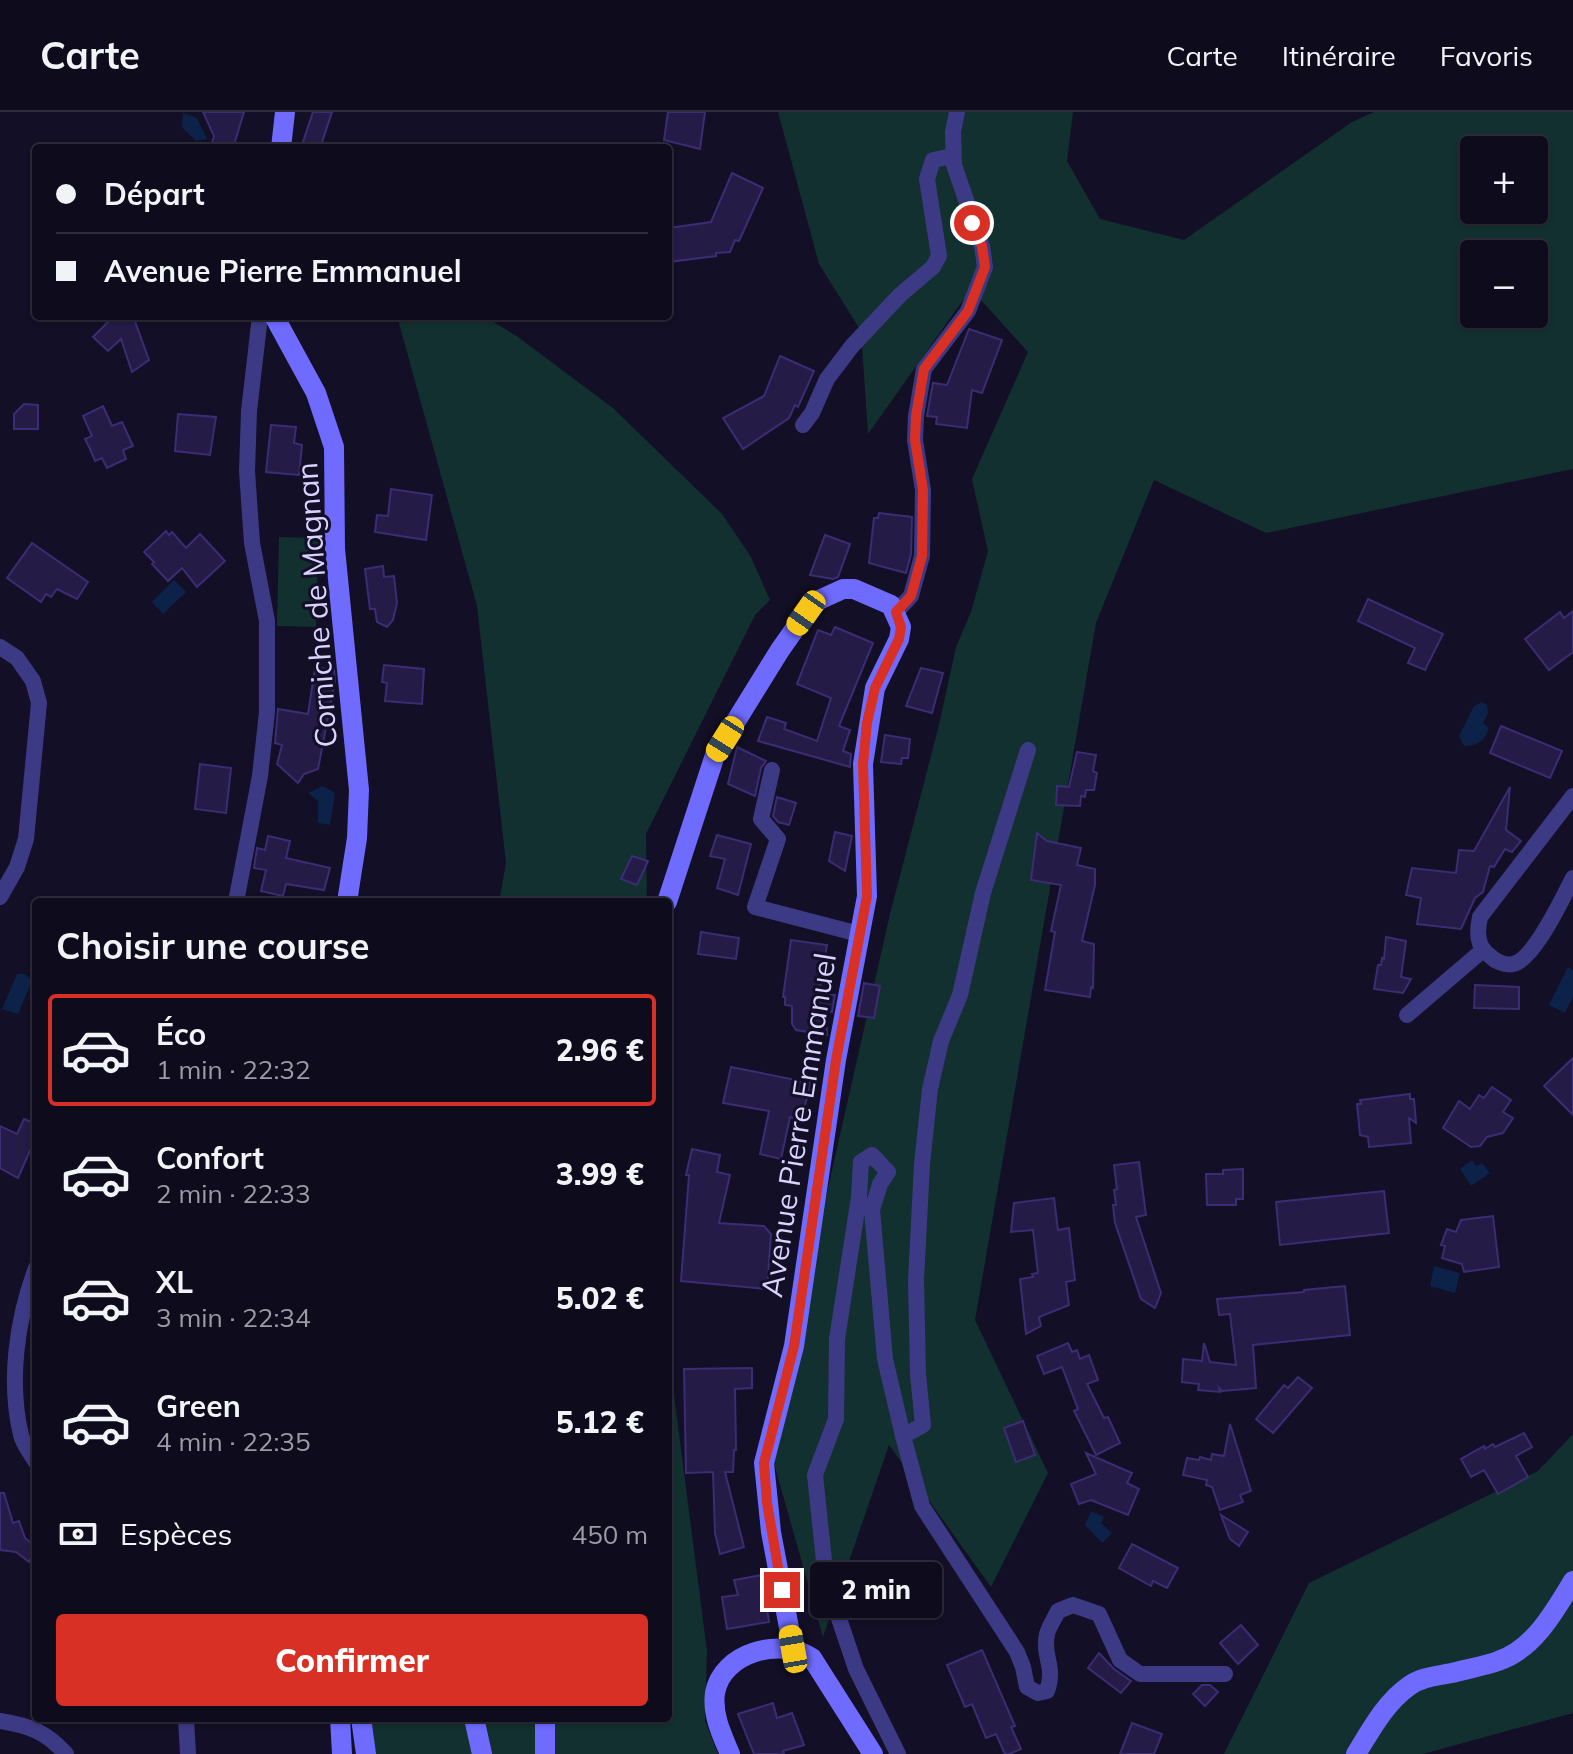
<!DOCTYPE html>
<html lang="fr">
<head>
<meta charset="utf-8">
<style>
	:root { --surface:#0e0b1c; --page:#171425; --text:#f1f3f6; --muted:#9b9ba3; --line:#2e2b3b; --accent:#d93025 }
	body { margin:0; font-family:Mulish,sans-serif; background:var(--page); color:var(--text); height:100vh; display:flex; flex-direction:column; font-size:30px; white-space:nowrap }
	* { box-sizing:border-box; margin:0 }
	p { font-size:26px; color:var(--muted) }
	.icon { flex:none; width:44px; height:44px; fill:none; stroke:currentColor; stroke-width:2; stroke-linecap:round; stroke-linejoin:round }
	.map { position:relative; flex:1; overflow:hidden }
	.details { position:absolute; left:32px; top:786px; width:640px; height:824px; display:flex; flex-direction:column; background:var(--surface); border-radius:8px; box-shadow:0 2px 6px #0004,0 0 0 2px var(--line) }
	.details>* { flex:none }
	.banner { position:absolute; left:32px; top:32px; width:640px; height:176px; border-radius:8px; box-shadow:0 2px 6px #0004,0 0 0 2px var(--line); display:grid; align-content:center; height:176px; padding:0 24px; background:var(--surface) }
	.fabs { position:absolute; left:1460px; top:24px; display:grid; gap:16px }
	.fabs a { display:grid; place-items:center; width:88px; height:88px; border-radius:8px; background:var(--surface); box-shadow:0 2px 6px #0004,0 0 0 2px var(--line); font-size:40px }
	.end { position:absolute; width:36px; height:36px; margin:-18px; border:10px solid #d93025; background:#fff; box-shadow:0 0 0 4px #fff }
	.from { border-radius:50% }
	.bubble { position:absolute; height:56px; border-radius:8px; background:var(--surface); box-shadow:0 2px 6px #0004,0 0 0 2px var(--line); font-size:26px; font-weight:800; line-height:56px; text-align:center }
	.car { position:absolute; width:24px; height:48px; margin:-24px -12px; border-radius:10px; box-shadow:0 0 6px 2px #0007; background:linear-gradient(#f5c518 24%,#345 0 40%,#f5c518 0 76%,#345 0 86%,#f5c518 0) }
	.banner b { display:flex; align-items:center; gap:28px; height:76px; font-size:30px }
	.banner b+b { border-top:2px solid var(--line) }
	.banner i { width:20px; height:20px; background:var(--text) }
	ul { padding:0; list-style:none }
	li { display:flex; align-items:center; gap:24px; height:112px; margin:0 16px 12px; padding:0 8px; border:4px solid transparent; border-radius:8px }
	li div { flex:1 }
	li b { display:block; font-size:30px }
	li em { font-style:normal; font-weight:800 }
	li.current { border-color:var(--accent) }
	li>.icon { width:72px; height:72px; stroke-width:1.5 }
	h2 { padding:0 24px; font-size:36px; line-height:96px }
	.pay { display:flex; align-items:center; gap:20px; height:88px; padding:0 24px; font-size:30px }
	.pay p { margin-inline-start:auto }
	.cta { display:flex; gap:16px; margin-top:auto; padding:16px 24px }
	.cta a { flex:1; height:92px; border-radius:8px; background:var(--accent); color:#fff; font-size:32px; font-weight:800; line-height:92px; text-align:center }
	header { display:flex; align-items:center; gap:48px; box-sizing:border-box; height:112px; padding:0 40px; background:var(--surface); border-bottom:2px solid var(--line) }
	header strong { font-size:38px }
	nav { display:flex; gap:44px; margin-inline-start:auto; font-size:28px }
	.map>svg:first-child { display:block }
	.green { fill:#12302f; fill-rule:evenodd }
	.water { fill:#0c2248 }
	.building { fill:#241b47; stroke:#3b2d73; stroke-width:2 }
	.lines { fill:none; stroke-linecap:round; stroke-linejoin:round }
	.street { stroke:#3d3a85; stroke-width:16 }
	.secondary { stroke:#6f6bff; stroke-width:20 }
	.route { stroke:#d93025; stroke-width:10 }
	.labels { text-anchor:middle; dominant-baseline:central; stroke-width:6; stroke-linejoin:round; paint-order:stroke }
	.street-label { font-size:30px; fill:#d9d4ff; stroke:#130f26 }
</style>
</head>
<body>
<header>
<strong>Carte</strong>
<nav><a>Carte</a><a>Itinéraire</a><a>Favoris</a></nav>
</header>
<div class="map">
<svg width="1573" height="1642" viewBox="0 0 1573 1642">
	<rect width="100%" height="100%" fill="#130f26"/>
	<g class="green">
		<path d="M 778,0 L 1073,0 L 1067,49 L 1100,107 L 1184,128 L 1352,10 L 1374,0 L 1573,0 L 1573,357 L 1266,421 L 1154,368 L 1096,511 L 975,1208 L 1048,1361 L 991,1475 L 889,1333 L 823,1525 L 773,1348 L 814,1138 L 890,802 L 939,613 L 956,535 L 971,500 L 988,439 L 972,367 L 1028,240 L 971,177 L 868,322 L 861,219 L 819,152 ZM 1474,38 L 1534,38 L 1534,98 L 1474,98 ZM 1474,142 L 1534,142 L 1534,202 L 1474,202 Z"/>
		<path d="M 397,204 L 484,204 L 518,225 L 613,296 L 722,402 L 751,445 L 770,488 L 755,503 L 646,722 L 647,790 L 499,790 L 506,751 L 477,494 Z"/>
		<path d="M 279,425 L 318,426 L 316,515 L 277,514 Z"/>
		<path d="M 668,1236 L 707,1539 L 705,1609 L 718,1642 L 367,1642 L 357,1606 L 668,1606 Z"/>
		<path d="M 1573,1322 L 1573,1601 L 1423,1642 L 1224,1642 L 1309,1471 L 1538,1359 Z"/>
	</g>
	<g class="water">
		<path d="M 183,1 L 197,6 L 207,27 L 196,29 L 182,15 Z"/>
		<path d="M 174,468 L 186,480 L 163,502 L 152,490 Z"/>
		<path d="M 1482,590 L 1487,593 L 1488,601 L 1483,611 L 1489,616 C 1485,629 1477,634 1464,634 L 1459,624 L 1474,594 Z"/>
		<path d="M 323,674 L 335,681 L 330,713 L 318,711 L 318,689 L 308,681 Z"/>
		<path d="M 1568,855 L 1573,858 L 1573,884 L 1565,901 L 1549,893 Z"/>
		<path d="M 17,862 L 25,862 L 32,869 L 18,902 L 2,897 Z"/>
		<path d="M 1472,1048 L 1476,1054 L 1482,1051 L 1490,1061 L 1471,1074 L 1460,1057 Z"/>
		<path d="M 1434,1154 L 1460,1161 L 1455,1181 L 1430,1174 Z"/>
		<path d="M 1091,1399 L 1104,1405 L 1101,1411 L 1112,1421 L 1102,1431 L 1085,1413 Z"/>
	</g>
	<g class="building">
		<path d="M 203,0 L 244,0 L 233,36 L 212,31 L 214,24 Z"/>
		<path d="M 313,0 L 332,0 L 320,36 L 302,33 Z"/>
		<path d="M 668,0 L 705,0 L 700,37 L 664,28 Z"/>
		<path d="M 732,61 L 763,76 L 739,129 L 735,128 L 730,140 L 716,141 L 716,144 L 668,150 L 668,116 L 711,110 Z"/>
		<path d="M 114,204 L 133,204 L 149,248 L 132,260 L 121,227 L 108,239 L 93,225 Z"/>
		<path d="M 969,217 L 1002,228 L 982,281 L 972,278 L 967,316 L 936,312 L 937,305 L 927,304 L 933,271 L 947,273 Z"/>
		<path d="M 780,244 L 814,259 L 798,295 L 795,293 L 789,306 L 743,337 L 723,306 L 764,284 Z"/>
		<path d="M 24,292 L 38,293 L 38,317 L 14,317 L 14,302 Z"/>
		<path d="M 103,294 L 112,314 L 122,310 L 133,334 L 123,338 L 126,347 L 107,356 L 102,346 L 95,349 L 90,337 L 85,327 L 92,324 L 83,304 Z"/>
		<path d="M 178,302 L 216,305 L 210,343 L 175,339 Z"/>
		<path d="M 271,313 L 296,315 L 294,331 L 302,333 L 299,363 L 266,360 Z"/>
		<path d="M 391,377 L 432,383 L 426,428 L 375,420 L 377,403 L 388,404 Z"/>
		<path d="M 879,401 L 912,405 L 911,442 L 906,461 L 869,451 L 874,406 L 878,406 Z"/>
		<path d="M 166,419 L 169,423 L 172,420 L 186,436 L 200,422 L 225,449 L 197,475 L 182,456 L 168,469 L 152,452 L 154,450 L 144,440 Z"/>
		<path d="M 825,423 L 850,432 L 838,465 L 833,467 L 810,463 Z"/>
		<path d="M 32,431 L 88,470 L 77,487 L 57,477 L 51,485 L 46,482 L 41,490 L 7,466 Z"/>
		<path d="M 383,454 L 384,465 L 394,464 L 397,491 L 393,508 L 387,515 L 377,510 L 375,497 L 370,497 L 365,457 Z"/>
		<path d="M 1368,487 L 1443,522 L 1425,558 L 1408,551 L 1415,536 L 1358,509 Z"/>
		<path d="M 1573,499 L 1573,540 L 1549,558 L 1525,527 L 1560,500 L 1564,506 Z"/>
		<path d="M 835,515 L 873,531 L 839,614 L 850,618 L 843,639 L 851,642 L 850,655 L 758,629 L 767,605 L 786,611 L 784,617 L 817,629 L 831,586 L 797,572 L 818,518 L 831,523 Z"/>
		<path d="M 384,553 L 424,557 L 422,592 L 385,589 L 387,571 L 382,570 Z"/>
		<path d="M 315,556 L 334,557 L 335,569 L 318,657 L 304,662 L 298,671 L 277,652 L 282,633 L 275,631 L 278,597 L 308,602 Z"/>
		<path d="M 921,556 L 943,561 L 932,601 L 906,594 Z"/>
		<path d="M 1501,614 L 1562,639 L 1550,666 L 1490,641 Z"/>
		<path d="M 885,623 L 910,627 L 908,646 L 902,646 L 901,652 L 881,650 Z"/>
		<path d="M 737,635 L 766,649 L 761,656 L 755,684 L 728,672 Z"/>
		<path d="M 1077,640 L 1096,643 L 1093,659 L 1097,661 L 1094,678 L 1086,678 L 1085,685 L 1081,684 L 1080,694 L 1056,693 L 1057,674 L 1069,675 Z"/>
		<path d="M 200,652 L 231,656 L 226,701 L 195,697 Z"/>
		<path d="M 1510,675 L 1506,718 L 1521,729 L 1512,740 L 1505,737 L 1494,755 L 1490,754 L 1483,780 L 1475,786 L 1461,817 L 1417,812 L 1421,786 L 1406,783 L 1412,756 L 1456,761 L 1459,738 L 1474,739 Z"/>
		<path d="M 777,685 L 796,691 L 789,713 L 778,710 L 773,704 Z"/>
		<path d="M 835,720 L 852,724 L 845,759 L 829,749 Z"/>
		<path d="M 1037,721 L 1047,729 L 1081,736 L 1077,753 L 1095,757 L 1095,773 L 1082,829 L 1094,832 L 1093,876 L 1091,875 L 1090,885 L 1045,878 L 1055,820 L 1051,819 L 1061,773 L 1031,768 Z"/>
		<path d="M 717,723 L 751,732 L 738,783 L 717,776 L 725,747 L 710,744 Z"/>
		<path d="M 268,724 L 290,729 L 286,746 L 330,756 L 324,778 L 286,772 L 283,784 L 261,779 L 266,758 L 254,756 L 257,736 L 265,738 Z"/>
		<path d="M 632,744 L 648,749 L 637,773 L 621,767 Z"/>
		<path d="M 701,820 L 739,826 L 736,847 L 698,842 Z"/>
		<path d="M 1386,825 L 1406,829 L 1401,865 L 1411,867 L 1403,881 L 1374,877 L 1378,853 L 1381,853 L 1382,846 L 1384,847 Z"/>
		<path d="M 791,828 L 827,833 L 819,883 L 835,883 L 832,900 L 826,899 L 827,923 L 796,918 L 792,912 L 792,894 L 785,893 L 785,885 L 783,885 Z"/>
		<path d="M 864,871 L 880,874 L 874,906 L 858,904 Z"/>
		<path d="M 1475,873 L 1519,875 L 1519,897 L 1474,896 Z"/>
		<path d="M 1573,946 L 1573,1003 L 1544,974 Z"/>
		<path d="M 731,955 L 811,971 L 801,1008 L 790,1005 L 781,1047 L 760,1042 L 769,999 L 723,991 Z"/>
		<path d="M 1492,975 L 1511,988 L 1503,1000 L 1513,1006 L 1503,1021 L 1487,1025 L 1480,1034 L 1471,1035 L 1443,1016 L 1459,989 L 1470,997 L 1479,983 L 1484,986 Z"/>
		<path d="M 1410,982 L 1410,987 L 1414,987 L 1416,1011 L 1409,1006 L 1411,1031 L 1369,1035 L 1368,1025 L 1360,1023 L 1357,992 L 1361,992 L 1360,988 Z"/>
		<path d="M 24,1007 L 36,1012 L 36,1025 L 18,1066 L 0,1056 L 0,1014 L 17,1022 Z"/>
		<path d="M 692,1037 L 720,1043 L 717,1060 L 730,1063 L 719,1111 L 764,1114 L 771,1122 L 767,1177 L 681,1169 L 689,1063 L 686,1063 Z"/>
		<path d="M 1139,1050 L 1146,1103 L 1136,1105 L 1161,1181 L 1155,1196 L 1141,1187 L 1115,1111 L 1113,1093 L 1116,1093 L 1114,1078 L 1117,1077 L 1114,1053 Z"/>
		<path d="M 1243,1057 L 1243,1087 L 1236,1087 L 1236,1093 L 1207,1093 L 1206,1062 L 1223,1062 L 1223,1058 Z"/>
		<path d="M 1384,1079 L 1389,1121 L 1280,1133 L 1276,1090 Z"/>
		<path d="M 1054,1086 L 1058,1118 L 1069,1116 L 1075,1168 L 1066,1170 L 1069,1193 L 1039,1205 L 1041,1214 L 1026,1222 L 1020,1167 L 1033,1165 L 1032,1162 L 1038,1161 L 1033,1118 L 1011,1120 L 1014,1091 Z"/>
		<path d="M 1493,1104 L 1499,1155 L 1464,1160 L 1462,1152 L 1442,1146 L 1445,1134 L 1441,1133 L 1447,1117 L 1456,1120 L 1461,1108 Z"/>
		<path d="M 1345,1174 L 1350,1223 L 1253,1233 L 1256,1276 L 1222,1279 L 1219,1276 L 1220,1280 L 1198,1278 L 1199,1272 L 1182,1270 L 1183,1247 L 1202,1249 L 1204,1231 L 1210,1250 L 1236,1253 L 1230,1202 L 1219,1203 L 1217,1187 L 1304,1180 L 1304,1178 Z"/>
		<path d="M 1068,1231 L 1072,1240 L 1077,1238 L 1080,1247 L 1089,1243 L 1098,1268 L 1087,1272 L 1104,1306 L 1108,1305 L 1120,1331 L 1096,1343 L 1074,1299 L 1078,1297 L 1062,1255 L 1044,1262 L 1037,1244 Z"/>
		<path d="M 752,1256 L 752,1276 L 735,1277 L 736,1338 L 734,1338 L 733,1360 L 725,1360 L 744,1435 L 720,1442 L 715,1421 L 713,1360 L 686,1361 L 684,1257 Z"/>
		<path d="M 1298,1265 L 1312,1276 L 1273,1321 L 1256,1307 L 1284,1273 L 1288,1276 Z"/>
		<path d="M 1023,1309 L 1035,1343 L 1016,1350 L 1004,1316 Z"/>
		<path d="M 1230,1312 L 1251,1379 L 1240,1383 L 1243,1390 L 1220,1398 L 1212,1375 L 1206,1373 L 1207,1368 L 1183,1363 L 1187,1346 L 1199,1348 L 1200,1345 L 1211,1348 L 1212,1342 L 1224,1344 Z"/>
		<path d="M 1524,1321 L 1532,1335 L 1516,1344 L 1528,1365 L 1498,1382 L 1484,1358 L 1471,1365 L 1461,1347 L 1484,1334 L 1485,1337 L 1493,1332 L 1495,1335 Z"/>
		<path d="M 1086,1341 L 1132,1361 L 1127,1371 L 1139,1377 L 1128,1403 L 1091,1388 L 1079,1392 L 1071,1372 L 1096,1362 Z"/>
		<path d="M 0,1381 L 4,1381 L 13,1411 L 19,1409 L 25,1426 L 36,1435 L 29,1450 L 16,1440 L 0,1438 Z"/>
		<path d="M 1221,1403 L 1248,1420 L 1239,1434 L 1230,1427 Z"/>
		<path d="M 1132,1432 L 1178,1456 L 1167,1476 L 1153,1469 L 1151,1474 L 1119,1456 Z"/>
		<path d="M 762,1463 L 769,1510 L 727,1517 L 722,1485 L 738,1483 L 734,1468 Z"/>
		<path d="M 1241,1513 L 1258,1533 L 1238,1552 L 1220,1531 Z"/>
		<path d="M 982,1538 L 1015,1614 L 1011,1615 L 1021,1637 L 1009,1642 L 1005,1642 L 996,1622 L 986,1626 L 972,1592 L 965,1595 L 947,1553 Z"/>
		<path d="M 1099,1541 L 1114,1557 L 1131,1569 L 1121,1581 L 1088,1556 Z"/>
		<path d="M 1202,1573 L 1210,1573 L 1218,1580 L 1205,1594 L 1193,1582 Z"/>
		<path d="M 773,1591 L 777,1606 L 792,1601 L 804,1633 L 783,1639 L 784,1642 L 754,1642 L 738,1602 Z"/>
		<path d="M 1132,1611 L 1162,1622 L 1154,1642 L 1120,1642 Z"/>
	</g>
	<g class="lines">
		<g class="street">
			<path d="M 803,313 L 812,301 L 827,267 L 852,234 L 900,183 L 933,155 L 939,144 L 927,67 L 933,48 L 953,44"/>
			<path d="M 896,500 L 911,484 L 922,444 L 923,378 L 915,328 L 916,304 L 924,257 L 968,199 L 985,155 L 982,134 L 954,53 L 953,20 L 957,0"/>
			<path d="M 0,535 L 17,546 L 33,569 L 39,591 L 26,727 L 17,755 L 0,785"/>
			<path d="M 772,658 L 761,707 L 778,727 L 755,795 L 859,822"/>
			<path d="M 1573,684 L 1480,805 C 1477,820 1476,834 1490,844 C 1495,849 1505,854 1513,852 C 1534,848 1563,785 1573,766"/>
			<path d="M 236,790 L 260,664 L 267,600 L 267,509 L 252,431 L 247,359 L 249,299 L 260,204"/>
			<path d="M 1407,903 L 1483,838"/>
			<path d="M 36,1156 C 17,1207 8,1269 21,1323 C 23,1332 31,1342 36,1350"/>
			<path d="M 903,1324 L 923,1313 L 918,1262 L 916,1168 L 922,1052 L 930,977 L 941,929 L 960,883 L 983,781 L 1028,638"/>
			<path d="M 186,1606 L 188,1642"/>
			<path d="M 0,1609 C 30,1614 45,1619 66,1642"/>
			<path d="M 898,1642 L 856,1557 L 826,1468 L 815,1363 L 836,1307 L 837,1227 L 859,1085 L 861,1050 L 872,1043 L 888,1060 L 880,1072 L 872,1098 L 885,1247 L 903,1324 L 922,1394 L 1017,1540 L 1023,1555 L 1027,1575 L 1038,1581 L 1047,1579 C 1056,1553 1042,1546 1047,1522 C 1049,1514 1055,1506 1058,1499 L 1073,1493 L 1099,1502 L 1120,1548 L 1140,1562 L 1225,1562"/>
		</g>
		<g class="secondary">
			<path d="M 281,36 L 285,0"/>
			<path d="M 274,204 L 316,281 L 334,335 L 335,437 L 359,678 L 357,726 L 347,790"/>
			<path d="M 667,790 L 715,643 L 780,538 L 806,501 L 819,488 L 843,477 L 854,477 L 891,493 L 901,515 L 899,527 L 875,576 L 863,652 L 867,784 L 836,948 L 794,1234 L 764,1351 L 771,1420 L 793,1537"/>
			<path d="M 340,1606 L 342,1642"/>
			<path d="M 361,1606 L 366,1642"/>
			<path d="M 474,1606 L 482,1642"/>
			<path d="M 545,1642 L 545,1606"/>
			<path d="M 730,1642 C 722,1623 712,1603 715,1581 C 722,1540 781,1525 812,1546 L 873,1642"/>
			<path d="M 1356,1642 C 1371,1618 1385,1591 1409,1574 C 1423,1564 1440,1564 1456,1560 C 1470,1556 1485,1554 1498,1549 C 1534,1537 1554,1500 1573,1469"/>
		</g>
	</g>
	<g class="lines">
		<path class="route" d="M 782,1478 L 767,1391 L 764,1351 L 794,1234 L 836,948 L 867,784 L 863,652 L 867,611 L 875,576 L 899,527 L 901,515 L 896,500 L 911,484 L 922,444 L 923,378 L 915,328 L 916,304 L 924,257 L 968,199 L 985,155 L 982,134 L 972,111"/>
	</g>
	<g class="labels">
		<g class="street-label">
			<text transform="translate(316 493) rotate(-94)">Corniche de Magnan</text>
			<text transform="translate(798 1013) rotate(-81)">Avenue Pierre Emmanuel</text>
		</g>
	</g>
</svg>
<div class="fabs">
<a>+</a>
<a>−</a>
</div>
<i class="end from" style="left:972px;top:111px"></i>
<i class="end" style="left:782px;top:1478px"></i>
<div class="bubble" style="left:810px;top:1450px;width:132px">2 min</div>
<i class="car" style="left:806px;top:501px;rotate:215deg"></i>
<i class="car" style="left:725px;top:627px;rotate:212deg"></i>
<i class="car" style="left:793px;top:1537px;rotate:350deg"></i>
<div class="banner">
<b><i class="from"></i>Départ</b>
<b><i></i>Avenue Pierre Emmanuel</b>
</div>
<section class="details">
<h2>Choisir une course</h2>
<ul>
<li class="current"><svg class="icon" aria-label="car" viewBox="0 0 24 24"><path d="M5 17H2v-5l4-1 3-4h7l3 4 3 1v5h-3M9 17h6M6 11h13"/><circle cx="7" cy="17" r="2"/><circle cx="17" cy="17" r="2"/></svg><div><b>Éco</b><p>1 min · 22:32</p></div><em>2.96 €</em></li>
<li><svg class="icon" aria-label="car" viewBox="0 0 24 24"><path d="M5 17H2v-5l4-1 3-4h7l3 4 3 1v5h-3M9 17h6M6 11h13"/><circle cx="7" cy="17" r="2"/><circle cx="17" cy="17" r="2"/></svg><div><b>Confort</b><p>2 min · 22:33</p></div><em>3.99 €</em></li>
<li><svg class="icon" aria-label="car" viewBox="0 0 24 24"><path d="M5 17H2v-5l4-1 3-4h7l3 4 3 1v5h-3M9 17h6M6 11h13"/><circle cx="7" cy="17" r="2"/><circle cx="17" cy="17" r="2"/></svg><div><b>XL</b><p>3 min · 22:34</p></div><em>5.02 €</em></li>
<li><svg class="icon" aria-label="car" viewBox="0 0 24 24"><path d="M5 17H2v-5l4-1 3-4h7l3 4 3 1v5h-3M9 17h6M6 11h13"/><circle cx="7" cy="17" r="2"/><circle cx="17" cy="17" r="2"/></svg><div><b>Green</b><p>4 min · 22:35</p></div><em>5.12 €</em></li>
</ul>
<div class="pay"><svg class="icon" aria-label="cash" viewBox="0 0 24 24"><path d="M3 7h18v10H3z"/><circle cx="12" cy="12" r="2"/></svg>Espèces<p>450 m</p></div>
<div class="cta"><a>Confirmer</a></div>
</section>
</div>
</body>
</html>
